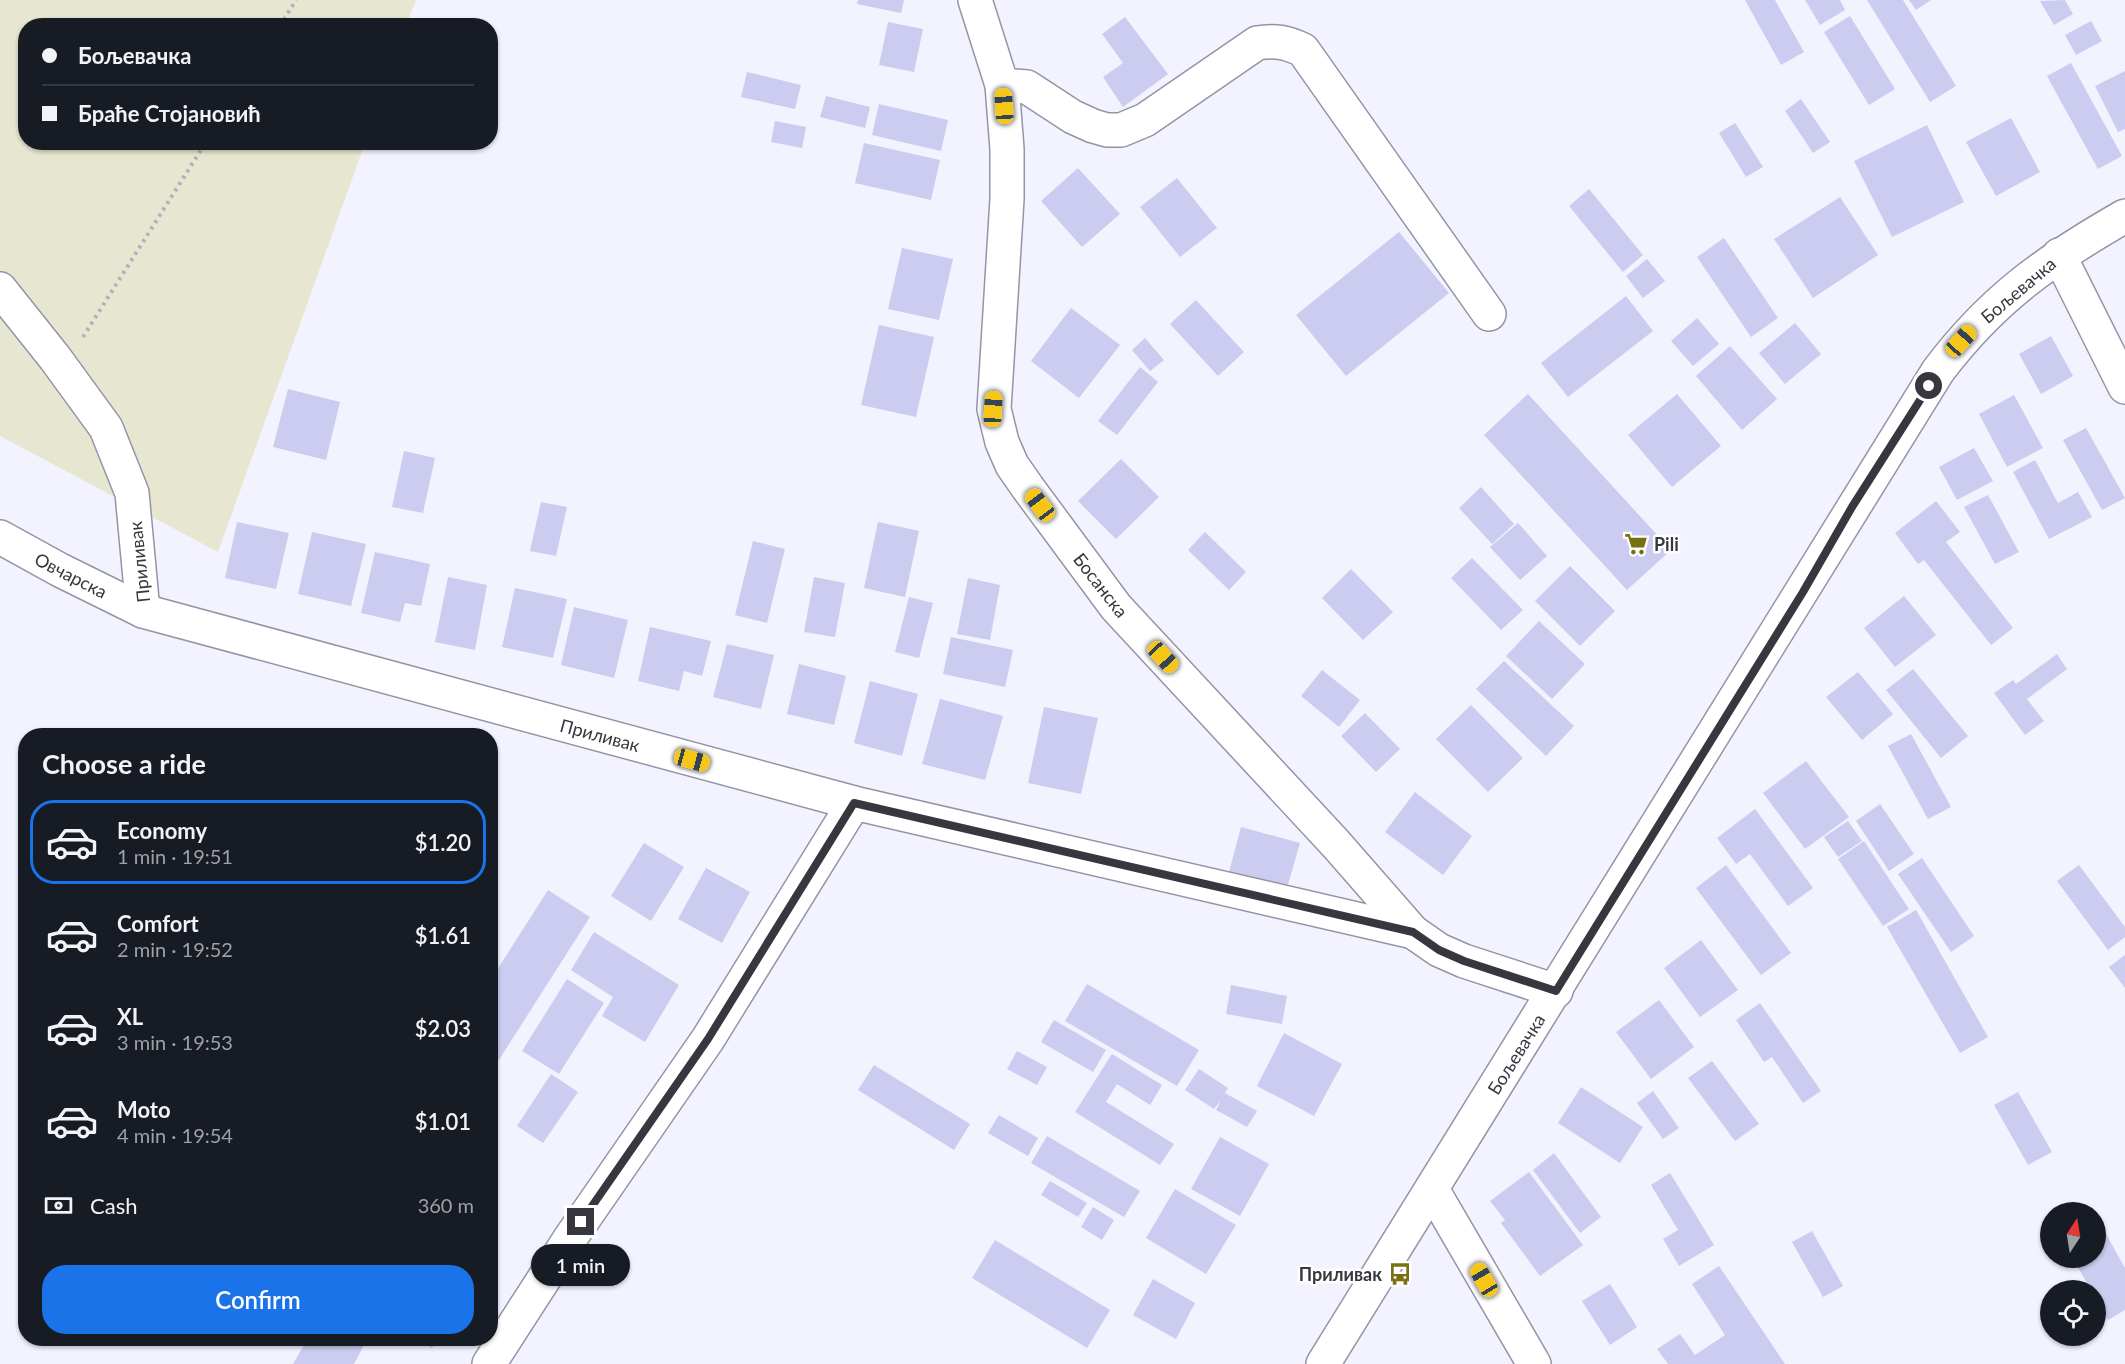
<!DOCTYPE html>
<html lang="en">
<head>
<meta charset="utf-8">
<style>
	:root { --surface:#171b24; --page:#20242c; --text:#f1f3f6; --muted:#9ea1a6; --line:#363941; --accent:#1a73e8 }
	body { margin:0; font-family:Lato,sans-serif; background:var(--page); color:var(--text); height:100vh; display:flex; flex-direction:column; font-size:22px; white-space:nowrap }
	* { box-sizing:border-box; margin:0 }
	p { font-size:20px; color:var(--muted) }
	.icon { flex:none; width:33px; height:33px; fill:none; stroke:currentColor; stroke-width:2; stroke-linecap:round; stroke-linejoin:round }
	.map { position:relative; flex:1; overflow:hidden }
	.panel { position:absolute; left:18px; top:728px; width:480px; height:618px; display:flex; flex-direction:column; background:var(--surface); border-radius:24px; box-shadow:0 2px 4px #0004 }
	.panel>* { flex:none }
	.hud { position:absolute; left:18px; top:18px; width:480px; height:132px; border-radius:24px; box-shadow:0 2px 4px #0004; display:grid; align-content:center; height:132px; padding:0 24px; background:var(--surface) }
	.needle { width:39px; rotate:12deg }
	.tools { position:absolute; left:2040px; top:1202px; display:grid; gap:12px }
	.tools a { display:grid; place-items:center; width:66px; height:66px; border-radius:50%; background:var(--surface); box-shadow:0 2px 4px #0004; font-size:30px }
	.end { position:absolute; width:27px; height:27px; margin:-14px; border:8px solid #37373f; background:#fff; box-shadow:0 0 0 3px #fff }
	.from { border-radius:50% }
	.bubble { position:absolute; height:42px; border-radius:21px; background:var(--surface); box-shadow:0 2px 4px #0004; font-size:20px; font-weight:600; line-height:42px; text-align:center }
	.car { position:absolute; width:18px; height:36px; margin:-18px -9px; border-radius:8px; box-shadow:0 0 4px 2px #0007; background:linear-gradient(#f5c518 24%,#345 0 40%,#f5c518 0 76%,#345 0 86%,#f5c518 0) }
	.hud b { display:flex; align-items:center; gap:21px; height:57px; font-size:22px }
	.hud b+b { border-top:2px solid var(--line) }
	.hud i { width:15px; height:15px; background:var(--text) }
	ul { padding:0; list-style:none }
	li { display:flex; align-items:center; gap:18px; height:84px; margin:0 12px 9px; padding:0 12px; border:3px solid transparent; border-radius:24px }
	li div { flex:1 }
	li b { display:block; font-size:22px }
	li em { font-style:normal; font-weight:600 }
	li.on { border-color:var(--accent) }
	li>.icon { width:54px; height:54px; stroke-width:1.5 }
	h2 { padding:0 24px; font-size:27px; line-height:72px }
	.pay { display:flex; align-items:center; gap:15px; height:66px; padding:0 24px; font-size:22px }
	.pay p { margin-inline-start:auto }
	.button { display:flex; gap:12px; margin-top:auto; padding:12px 24px }
	.button a { flex:1; height:69px; border-radius:24px; background:var(--accent); color:#fff; font-size:24px; font-weight:600; line-height:69px; text-align:center }
	.map>svg:first-child { display:block }
	.green { fill:#e7e6d0 }
	.building { fill:#cbccef }
	.lines { fill:none; stroke-linecap:round; stroke-linejoin:round }
	.minor-casing { stroke:#9494a7; stroke-width:36 }
	.major-casing { stroke:#9494a7; stroke-width:36 }
	.path { stroke:#b1b2bc; stroke-width:4; stroke-dasharray:3 4.5; stroke-linecap:butt }
	.minor { stroke:#fff; stroke-width:33 }
	.major { stroke:#fff; stroke-width:33 }
	.route { stroke:#37373f; stroke-width:8 }
	.labels { text-anchor:middle; dominant-baseline:central; stroke-width:5; stroke-linejoin:round; paint-order:stroke }
	.street-label { font-size:18px; fill:#37373f; stroke:#fff }
	.poi-label { font-size:18px; font-weight:bold; fill:#37373f; stroke:#fff; text-anchor:start }
</style>
</head>
<body>
<div class="map">
<svg width="2125" height="1364" viewBox="0 0 2125 1364">
	<rect width="100%" height="100%" fill="#f2f3ff"/>
	<path class="green" d="M 0,0 L 416,0 L 406,25 L 26,26 L 26,142 L 365,143 L 218,552 L 0,436 Z"/>
	<g class="building">
		<path d="M 858,0 L 904,0 L 901,13 L 857,4 Z"/>
		<path d="M 1745,0 L 1775,0 L 1804,52 L 1781,65 Z"/>
		<path d="M 1805,0 L 1840,0 L 1845,10 L 1820,25 Z"/>
		<path d="M 1867,0 L 1903,0 L 1956,86 L 1930,102 Z"/>
		<path d="M 1909,0 L 1931,0 L 1916,10 Z"/>
		<path d="M 2065,0 L 2073,14 L 2054,25 L 2040,1 Z"/>
		<path d="M 1850,16 L 1895,89 L 1869,105 L 1824,32 Z"/>
		<path d="M 1125,17 L 1168,74 L 1123,107 L 1103,77 L 1123,63 L 1102,34 Z"/>
		<path d="M 2091,21 L 2102,41 L 2076,55 L 2065,35 Z"/>
		<path d="M 888,22 L 923,29 L 914,72 L 879,65 Z"/>
		<path d="M 2071,63 L 2122,156 L 2098,169 L 2047,76 Z"/>
		<path d="M 2125,71 L 2125,129 L 2118,132 L 2095,86 Z"/>
		<path d="M 747,72 L 801,85 L 795,109 L 741,97 Z"/>
		<path d="M 826,96 L 870,107 L 865,128 L 820,117 Z"/>
		<path d="M 1801,99 L 1830,142 L 1813,153 L 1785,111 Z"/>
		<path d="M 879,104 L 948,120 L 941,151 L 872,135 Z"/>
		<path d="M 2011,118 L 2040,172 L 1996,196 L 1966,142 Z"/>
		<path d="M 775,121 L 806,127 L 802,148 L 771,142 Z"/>
		<path d="M 1735,123 L 1763,167 L 1746,177 L 1719,133 Z"/>
		<path d="M 1927,125 L 1964,202 L 1892,237 L 1854,161 Z"/>
		<path d="M 864,143 L 940,160 L 931,200 L 855,183 Z"/>
		<path d="M 1078,168 L 1120,214 L 1082,247 L 1041,201 Z"/>
		<path d="M 1177,178 L 1217,228 L 1180,257 L 1140,207 Z"/>
		<path d="M 1589,189 L 1643,255 L 1623,272 L 1569,206 Z"/>
		<path d="M 1840,197 L 1878,255 L 1813,298 L 1774,239 Z"/>
		<path d="M 1399,232 L 1449,293 L 1346,376 L 1296,315 Z"/>
		<path d="M 1724,238 L 1778,318 L 1751,337 L 1697,257 Z"/>
		<path d="M 902,248 L 953,259 L 939,320 L 888,309 Z"/>
		<path d="M 1647,259 L 1665,281 L 1643,298 L 1626,276 Z"/>
		<path d="M 1626,296 L 1653,331 L 1568,397 L 1541,363 Z"/>
		<path d="M 1196,300 L 1244,352 L 1218,376 L 1170,324 Z"/>
		<path d="M 1071,308 L 1120,345 L 1079,398 L 1031,361 Z"/>
		<path d="M 1697,318 L 1719,344 L 1693,366 L 1671,341 Z"/>
		<path d="M 1795,323 L 1821,354 L 1785,384 L 1759,353 Z"/>
		<path d="M 879,325 L 934,337 L 916,417 L 861,405 Z"/>
		<path d="M 2051,336 L 2073,376 L 2041,394 L 2019,354 Z"/>
		<path d="M 1145,338 L 1164,360 L 1150,371 L 1132,350 Z"/>
		<path d="M 1730,346 L 1777,399 L 1742,430 L 1696,376 Z"/>
		<path d="M 1140,367 L 1158,382 L 1117,435 L 1098,421 Z"/>
		<path d="M 288,389 L 340,402 L 326,460 L 273,447 Z"/>
		<path d="M 1528,394 L 1671,550 L 1627,590 L 1484,435 Z"/>
		<path d="M 1677,394 L 1721,446 L 1672,487 L 1628,435 Z"/>
		<path d="M 2014,395 L 2043,448 L 2007,467 L 1979,414 Z"/>
		<path d="M 2086,428 L 2125,498 L 2102,510 L 2063,440 Z"/>
		<path d="M 1974,448 L 1993,481 L 1957,500 L 1939,467 Z"/>
		<path d="M 404,451 L 435,458 L 423,513 L 392,507 Z"/>
		<path d="M 1121,459 L 1159,497 L 1116,539 L 1078,501 Z"/>
		<path d="M 2035,460 L 2058,503 L 2078,492 L 2092,517 L 2049,539 L 2013,472 Z"/>
		<path d="M 1481,487 L 1514,524 L 1492,544 L 1459,508 Z"/>
		<path d="M 1988,495 L 2019,552 L 1995,564 L 1964,507 Z"/>
		<path d="M 1936,501 L 1960,532 L 1946,542 L 2013,628 L 1991,645 L 1924,560 L 1918,564 L 1895,533 Z"/>
		<path d="M 541,502 L 567,507 L 556,556 L 530,551 Z"/>
		<path d="M 237,522 L 289,533 L 276,589 L 225,578 Z"/>
		<path d="M 878,522 L 919,531 L 905,597 L 864,588 Z"/>
		<path d="M 1518,523 L 1547,556 L 1520,580 L 1490,547 Z"/>
		<path d="M 312,532 L 366,544 L 351,606 L 298,594 Z"/>
		<path d="M 1205,532 L 1246,572 L 1229,590 L 1188,550 Z"/>
		<path d="M 753,541 L 785,549 L 767,623 L 735,615 Z"/>
		<path d="M 375,552 L 430,564 L 421,606 L 405,603 L 400,622 L 361,613 Z"/>
		<path d="M 1472,558 L 1523,610 L 1501,630 L 1451,578 Z"/>
		<path d="M 1570,566 L 1615,611 L 1580,646 L 1535,601 Z"/>
		<path d="M 1351,569 L 1393,612 L 1363,640 L 1322,598 Z"/>
		<path d="M 448,577 L 487,585 L 475,650 L 435,642 Z"/>
		<path d="M 814,577 L 845,583 L 835,637 L 804,632 Z"/>
		<path d="M 968,578 L 1000,585 L 990,640 L 957,634 Z"/>
		<path d="M 515,588 L 567,599 L 553,658 L 502,647 Z"/>
		<path d="M 1904,596 L 1936,635 L 1895,667 L 1864,628 Z"/>
		<path d="M 909,597 L 933,603 L 919,658 L 895,652 Z"/>
		<path d="M 574,607 L 628,620 L 614,678 L 561,665 Z"/>
		<path d="M 1539,621 L 1585,664 L 1552,699 L 1506,656 Z"/>
		<path d="M 650,627 L 711,641 L 702,676 L 684,671 L 679,691 L 638,681 Z"/>
		<path d="M 951,637 L 1013,650 L 1005,687 L 943,674 Z"/>
		<path d="M 727,644 L 774,655 L 761,709 L 713,697 Z"/>
		<path d="M 2057,654 L 2067,669 L 2027,699 L 2044,721 L 2025,735 L 1994,693 L 2013,680 L 2016,684 Z"/>
		<path d="M 1504,661 L 1574,726 L 1546,756 L 1476,689 Z"/>
		<path d="M 799,664 L 846,676 L 834,725 L 787,714 Z"/>
		<path d="M 1913,669 L 1968,736 L 1941,758 L 1886,690 Z"/>
		<path d="M 1322,670 L 1360,700 L 1339,727 L 1301,696 Z"/>
		<path d="M 1858,672 L 1893,714 L 1862,740 L 1826,697 Z"/>
		<path d="M 870,681 L 918,694 L 902,756 L 854,743 Z"/>
		<path d="M 940,699 L 1003,716 L 985,780 L 922,764 Z"/>
		<path d="M 1471,705 L 1523,758 L 1488,792 L 1436,739 Z"/>
		<path d="M 1044,707 L 1098,718 L 1081,794 L 1028,783 Z"/>
		<path d="M 1365,713 L 1400,749 L 1376,772 L 1341,736 Z"/>
		<path d="M 1911,734 L 1951,807 L 1928,819 L 1888,746 Z"/>
		<path d="M 1806,761 L 1849,817 L 1805,849 L 1763,793 Z"/>
		<path d="M 1415,792 L 1472,836 L 1443,875 L 1385,832 Z"/>
		<path d="M 1880,804 L 1914,854 L 1889,871 L 1856,821 Z"/>
		<path d="M 1755,809 L 1813,888 L 1788,906 L 1750,854 L 1736,864 L 1717,838 Z"/>
		<path d="M 1848,821 L 1862,841 L 1838,857 L 1824,837 Z"/>
		<path d="M 1241,827 L 1300,843 L 1287,888 L 1229,872 Z"/>
		<path d="M 1864,841 L 1909,909 L 1883,926 L 1838,859 Z"/>
		<path d="M 644,843 L 684,867 L 651,921 L 611,896 Z"/>
		<path d="M 1922,858 L 1974,936 L 1951,952 L 1898,874 Z"/>
		<path d="M 1726,865 L 1791,953 L 1761,975 L 1696,888 Z"/>
		<path d="M 2079,865 L 2125,927 L 2125,937 L 2108,950 L 2057,881 Z"/>
		<path d="M 706,868 L 750,892 L 722,943 L 678,919 Z"/>
		<path d="M 548,890 L 590,917 L 490,1074 L 490,981 Z"/>
		<path d="M 1916,910 L 1988,1037 L 1960,1053 L 1887,927 Z"/>
		<path d="M 594,932 L 679,985 L 645,1042 L 602,1016 L 613,997 L 571,970 Z"/>
		<path d="M 1701,940 L 1738,990 L 1700,1017 L 1664,968 Z"/>
		<path d="M 2125,955 L 2125,988 L 2109,967 Z"/>
		<path d="M 567,979 L 604,1003 L 559,1074 L 522,1051 Z"/>
		<path d="M 1087,984 L 1199,1050 L 1177,1086 L 1065,1021 Z"/>
		<path d="M 1231,985 L 1287,996 L 1282,1024 L 1226,1014 Z"/>
		<path d="M 1659,1000 L 1694,1047 L 1651,1079 L 1616,1032 Z"/>
		<path d="M 1760,1003 L 1821,1091 L 1803,1103 L 1772,1057 L 1764,1062 L 1736,1020 Z"/>
		<path d="M 1054,1020 L 1106,1050 L 1093,1072 L 1041,1042 Z"/>
		<path d="M 1284,1033 L 1342,1064 L 1314,1116 L 1257,1086 Z"/>
		<path d="M 1017,1051 L 1047,1067 L 1037,1085 L 1007,1069 Z"/>
		<path d="M 1112,1054 L 1162,1085 L 1150,1105 L 1117,1084 L 1106,1102 L 1174,1144 L 1160,1165 L 1075,1112 Z"/>
		<path d="M 1712,1061 L 1759,1124 L 1735,1141 L 1688,1078 Z"/>
		<path d="M 874,1065 L 970,1124 L 954,1150 L 858,1090 Z"/>
		<path d="M 1199,1069 L 1228,1088 L 1225,1093 L 1257,1111 L 1247,1127 L 1216,1110 L 1221,1100 L 1214,1109 L 1185,1090 Z"/>
		<path d="M 551,1074 L 578,1092 L 543,1143 L 517,1126 Z"/>
		<path d="M 1581,1087 L 1643,1127 L 1620,1163 L 1558,1123 Z"/>
		<path d="M 1653,1091 L 1679,1128 L 1663,1139 L 1637,1103 Z"/>
		<path d="M 2018,1092 L 2052,1152 L 2028,1165 L 1994,1105 Z"/>
		<path d="M 999,1115 L 1038,1138 L 1028,1156 L 988,1133 Z"/>
		<path d="M 1047,1136 L 1140,1191 L 1124,1217 L 1031,1163 Z"/>
		<path d="M 1220,1137 L 1269,1164 L 1240,1216 L 1191,1189 Z"/>
		<path d="M 1554,1153 L 1601,1217 L 1580,1233 L 1533,1170 Z"/>
		<path d="M 1529,1172 L 1583,1245 L 1540,1276 L 1501,1223 L 1505,1220 L 1490,1201 Z"/>
		<path d="M 1670,1173 L 1714,1245 L 1679,1266 L 1663,1239 L 1678,1230 L 1651,1185 Z"/>
		<path d="M 1050,1181 L 1087,1203 L 1078,1217 L 1041,1195 Z"/>
		<path d="M 1175,1189 L 1236,1225 L 1206,1274 L 1146,1238 Z"/>
		<path d="M 1093,1207 L 1114,1220 L 1102,1240 L 1081,1227 Z"/>
		<path d="M 2096,1216 L 2125,1268 L 2125,1310 L 2108,1320 L 2096,1298 L 2096,1290 L 2091,1290 L 2072,1257 L 2096,1257 Z"/>
		<path d="M 1812,1231 L 1843,1286 L 1823,1297 L 1792,1242 Z"/>
		<path d="M 995,1240 L 1110,1310 L 1087,1348 L 972,1278 Z"/>
		<path d="M 1719,1266 L 1785,1364 L 1668,1364 L 1657,1349 L 1680,1334 L 1695,1355 L 1725,1335 L 1692,1284 Z"/>
		<path d="M 1153,1279 L 1195,1303 L 1176,1339 L 1133,1315 Z"/>
		<path d="M 1610,1284 L 1637,1327 L 1610,1345 L 1582,1301 Z"/>
		<path d="M 308,1338 L 352,1338 L 364,1345 L 354,1364 L 293,1364 Z"/>
		<path d="M 416,1338 L 439,1338 L 432,1348 Z"/>
	</g>
	<g class="lines">
		<g class="minor-casing">
			<g id="minor">
				<path d="M 975,0 L 1002,85 L 1007,149 L 1007,199 L 994,409 L 1002,442 L 1012,465 L 1028,488 L 1116,607 L 1336,844 L 1413,932 L 1439,950 L 1464,961 L 1556,991"/>
				<path d="M 1002,85 L 1027,87 L 1073,117 L 1093,126 L 1107,130 L 1121,130 L 1145,120 L 1257,43 C 1275,40 1286,42 1303,50 L 1489,314"/>
				<path d="M 2059,255 L 2125,387"/>
				<path d="M 0,289 L 55,358 L 106,428 L 132,493 L 143,611"/>
				<path d="M 0,537 L 60,570 L 143,611 L 854,803 L 1413,932"/>
				<path d="M 1432,1189 L 1534,1364"/>
				<path d="M 489,1364 L 569,1240 L 708,1039 L 854,803"/>
			</g>
		</g>
		<g class="major-casing">
			<path id="major" d="M 1323,1364 L 1938,371 C 1992,299 2048,260 2125,216"/>
		</g>
		<g class="path">
			<path d="M 280,26 L 296,0"/>
			<path d="M 83,337 L 206,142"/>
		</g>
		<use href="#minor" class="minor"/>
		<use href="#major" class="major"/>
	</g>
	<g class="lines">
		<path class="route" d="M 581,1222 L 708,1039 L 854,803 L 1413,932 L 1439,950 L 1464,961 L 1556,991 L 1803,592 L 1852,507 L 1929,386"/>
	</g>
	<defs>
		<g id="supermarket-bare" transform="scale(1.8)"><path d="M-6-5.5h2.5l.6 2H6L4.5 2H-2.5L-4.4-4H-6ZM-1.5 3.2a1.3 1.3 0 1 0 .1 0ZM3 3.2a1.3 1.3 0 1 0 .1 0Z" fill="#797111" stroke="#fff" stroke-width="2.5" paint-order="stroke"/></g>
		<g id="bus-bare" transform="scale(1.8)"><path d="M-5-6H5V4H4V6H2V4H-2V6H-4V4H-5ZM-3.5-4V0h7V-4ZM-3.5 1.2v1.5H-2V1.2ZM2 1.2v1.5H3.5V1.2Z" fill="#797111" stroke="#fff" stroke-width="2.5" paint-order="stroke"/></g>
	</defs>
	<g fill-rule="evenodd">
		<use href="#supermarket-bare" x="1636" y="544"/>
		<use href="#bus-bare" x="1400" y="1274"/>
	</g>
	<g class="labels">
		<g class="street-label">
			<text transform="translate(2018 290) rotate(-40)">Бољевачка</text>
			<text transform="translate(139 562) rotate(-96)">Приливак</text>
			<text transform="translate(71 575) rotate(27)">Овчарска</text>
			<text transform="translate(1101 585) rotate(52)">Босанска</text>
			<text transform="translate(600 735) rotate(15)">Приливак</text>
			<text transform="translate(1516 1054) rotate(-58)">Бољевачка</text>
		</g>
		<g class="poi-label">
			<text x="1654" y="544">Pili</text>
			<text x="1382" y="1274" text-anchor="end">Приливак</text>
		</g>
	</g>
</svg>
<div class="tools">
<a><svg class="needle" viewBox="-14 -14 28 28"><path d="M0-13l5 13h-10z" fill="#e53935"/><path d="M0 13l5-13h-10z" fill="#9ea1a6"/></svg></a>
<a><svg class="icon" aria-label="locate" viewBox="0 0 24 24"><circle cx="12" cy="12" r="6"/><path d="M12 2v4M12 18v4M2 12h4M18 12h4"/></svg></a>
</div>
<i class="end from" style="left:1929px;top:386px"></i>
<i class="end" style="left:581px;top:1222px"></i>
<div class="bubble" style="left:531px;top:1244px;width:99px">1 min</div>
<i class="car" style="left:1004px;top:106px;rotate:356deg"></i>
<i class="car" style="left:1961px;top:341px;rotate:42deg"></i>
<i class="car" style="left:993px;top:409px;rotate:3deg"></i>
<i class="car" style="left:1040px;top:505px;rotate:323deg"></i>
<i class="car" style="left:1163px;top:657px;rotate:137deg"></i>
<i class="car" style="left:692px;top:760px;rotate:105deg"></i>
<i class="car" style="left:1484px;top:1280px;rotate:330deg"></i>
<div class="hud">
<b><i class="from"></i>Бољевачка</b>
<b><i></i>Браће Стојановић</b>
</div>
<section class="panel">
<h2>Choose a ride</h2>
<ul>
<li class="on"><svg class="icon" aria-label="car" viewBox="0 0 24 24"><path d="M5 17H2v-5l4-1 3-4h7l3 4 3 1v5h-3M9 17h6M6 11h13"/><circle cx="7" cy="17" r="2"/><circle cx="17" cy="17" r="2"/></svg><div><b>Economy</b><p>1 min · 19:51</p></div><em>$1.20</em></li>
<li><svg class="icon" aria-label="car" viewBox="0 0 24 24"><path d="M5 17H2v-5l4-1 3-4h7l3 4 3 1v5h-3M9 17h6M6 11h13"/><circle cx="7" cy="17" r="2"/><circle cx="17" cy="17" r="2"/></svg><div><b>Comfort</b><p>2 min · 19:52</p></div><em>$1.61</em></li>
<li><svg class="icon" aria-label="car" viewBox="0 0 24 24"><path d="M5 17H2v-5l4-1 3-4h7l3 4 3 1v5h-3M9 17h6M6 11h13"/><circle cx="7" cy="17" r="2"/><circle cx="17" cy="17" r="2"/></svg><div><b>XL</b><p>3 min · 19:53</p></div><em>$2.03</em></li>
<li><svg class="icon" aria-label="car" viewBox="0 0 24 24"><path d="M5 17H2v-5l4-1 3-4h7l3 4 3 1v5h-3M9 17h6M6 11h13"/><circle cx="7" cy="17" r="2"/><circle cx="17" cy="17" r="2"/></svg><div><b>Moto</b><p>4 min · 19:54</p></div><em>$1.01</em></li>
</ul>
<div class="pay"><svg class="icon" aria-label="cash" viewBox="0 0 24 24"><path d="M3 7h18v10H3z"/><circle cx="12" cy="12" r="2"/></svg>Cash<p>360 m</p></div>
<div class="button"><a>Confirm</a></div>
</section>
</div>
</body>
</html>
